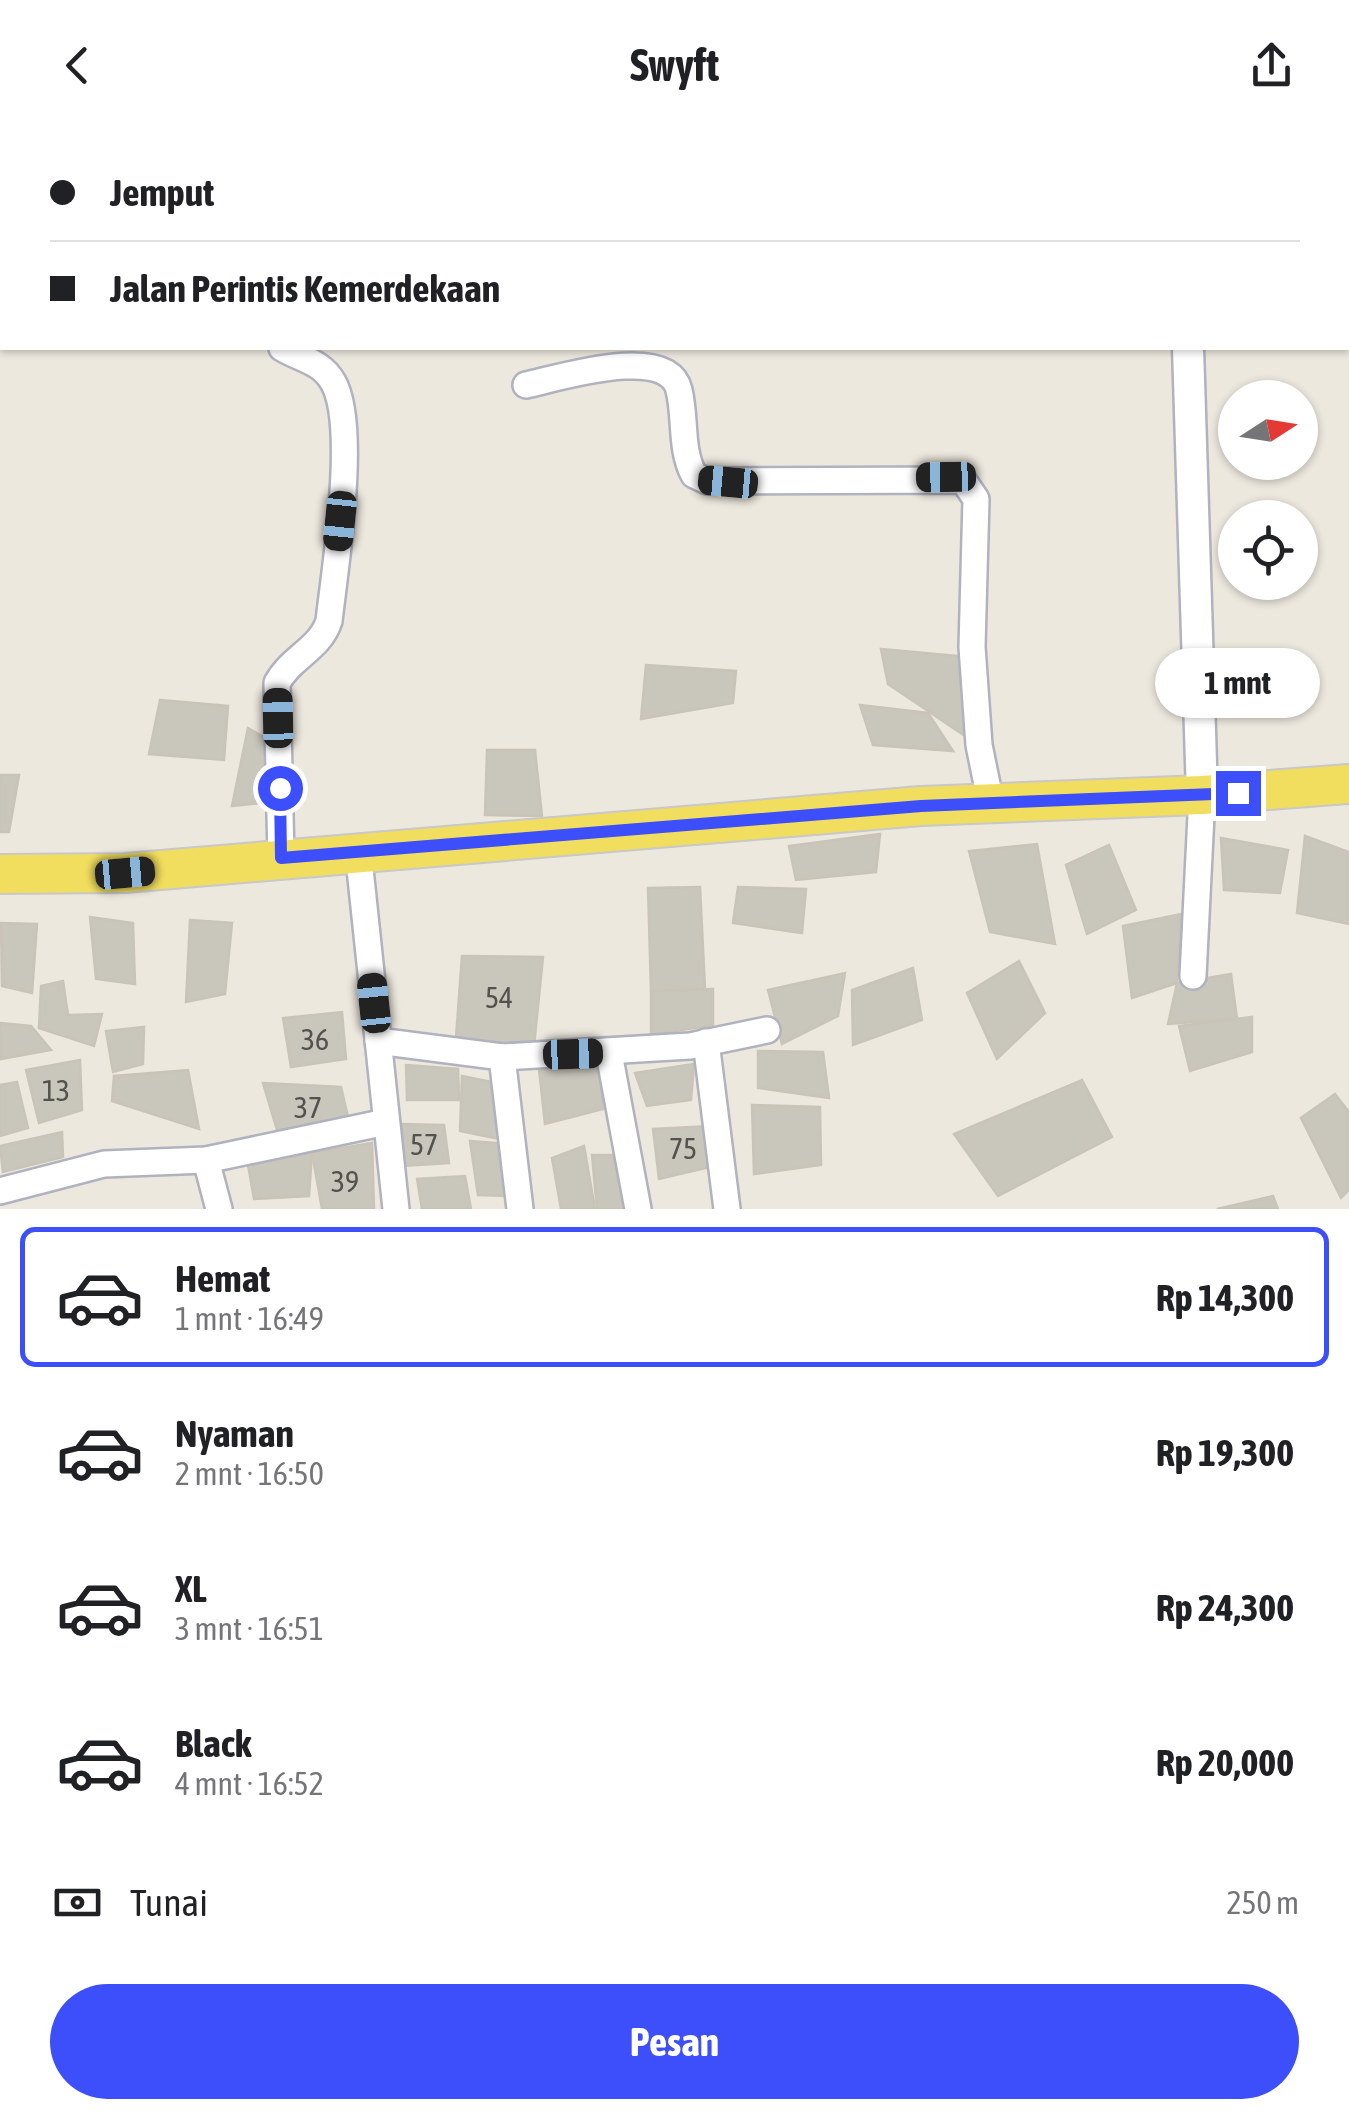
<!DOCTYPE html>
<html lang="id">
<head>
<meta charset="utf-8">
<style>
	:root { --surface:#fff; --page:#f6f6f6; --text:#202124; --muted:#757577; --line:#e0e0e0; --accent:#3d4efb }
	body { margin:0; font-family:"Asap Condensed",sans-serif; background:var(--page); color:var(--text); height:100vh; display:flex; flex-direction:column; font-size:38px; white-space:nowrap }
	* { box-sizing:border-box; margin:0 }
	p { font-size:32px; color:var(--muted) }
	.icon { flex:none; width:55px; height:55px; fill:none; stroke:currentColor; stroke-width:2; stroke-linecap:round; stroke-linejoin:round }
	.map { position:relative; height:1079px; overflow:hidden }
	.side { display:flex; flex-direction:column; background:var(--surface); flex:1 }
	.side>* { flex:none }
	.top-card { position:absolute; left:0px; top:0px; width:1350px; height:220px; box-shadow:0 2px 8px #0004; display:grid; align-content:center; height:220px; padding:0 50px; background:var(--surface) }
	.needle { width:65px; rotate:78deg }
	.fabs { position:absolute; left:1218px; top:250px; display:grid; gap:20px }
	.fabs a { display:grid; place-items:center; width:100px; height:100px; border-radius:50%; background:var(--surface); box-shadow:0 2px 8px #0004; font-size:50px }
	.end { position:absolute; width:45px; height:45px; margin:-22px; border:12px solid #3d4efb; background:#fff; box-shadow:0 0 0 5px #fff }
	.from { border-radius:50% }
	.bubble { position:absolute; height:70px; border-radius:35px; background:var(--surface); box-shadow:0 2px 8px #0004; font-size:32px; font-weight:700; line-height:70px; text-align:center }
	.car { position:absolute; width:30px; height:60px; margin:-30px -15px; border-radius:12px; box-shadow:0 0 8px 2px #0007; background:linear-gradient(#222 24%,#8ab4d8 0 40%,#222 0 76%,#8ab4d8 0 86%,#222 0) }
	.top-card b { display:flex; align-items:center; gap:35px; height:95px; font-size:38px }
	.top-card b+b { border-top:2px solid var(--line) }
	.top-card i { width:25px; height:25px; background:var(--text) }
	ul { padding:18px 0 0; list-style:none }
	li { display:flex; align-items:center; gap:30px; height:140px; margin:0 20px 15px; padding:0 30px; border:5px solid transparent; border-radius:15px }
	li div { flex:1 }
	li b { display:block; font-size:38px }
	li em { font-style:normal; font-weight:700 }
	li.on { border-color:var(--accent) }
	li>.icon { width:90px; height:90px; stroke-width:1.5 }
	.pay { display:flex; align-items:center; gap:25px; height:110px; padding:0 50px; font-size:38px }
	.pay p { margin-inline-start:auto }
	.action { display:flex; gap:20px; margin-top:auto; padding:20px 50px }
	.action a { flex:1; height:115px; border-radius:60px; background:var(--accent); color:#fff; font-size:40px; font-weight:700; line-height:115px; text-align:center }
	header { display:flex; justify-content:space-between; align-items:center; height:130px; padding:0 50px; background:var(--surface); font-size:45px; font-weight:700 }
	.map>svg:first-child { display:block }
	.building { fill:#c9c6bc; stroke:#c9c4b7; stroke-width:2.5 }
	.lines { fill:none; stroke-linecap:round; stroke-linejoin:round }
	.minor-casing { stroke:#b1b2bf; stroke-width:30 }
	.tertiary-casing { stroke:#b1b2bf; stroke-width:35 }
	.primary-casing { stroke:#c8c8c8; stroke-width:42 }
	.minor { stroke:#fff; stroke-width:25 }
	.tertiary { stroke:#fff; stroke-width:30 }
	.primary { stroke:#f2de5e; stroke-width:38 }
	.route { stroke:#3d4efb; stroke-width:12 }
	.labels { text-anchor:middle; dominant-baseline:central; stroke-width:8; stroke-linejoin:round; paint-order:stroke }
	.number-label { font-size:30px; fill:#52524f }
</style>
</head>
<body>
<header><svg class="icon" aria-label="back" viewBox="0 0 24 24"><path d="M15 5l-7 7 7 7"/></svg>Swyft<svg class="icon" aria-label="share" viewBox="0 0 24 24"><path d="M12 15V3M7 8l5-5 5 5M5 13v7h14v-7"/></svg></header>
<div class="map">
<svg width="1349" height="1079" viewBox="0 0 1349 1079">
	<rect width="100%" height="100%" fill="#ede8de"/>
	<g class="building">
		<path d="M 881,519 L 968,527 L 974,612 L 888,554 Z"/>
		<path d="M 646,535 L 736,541 L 733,573 L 641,589 Z"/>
		<path d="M 160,570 L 228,576 L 224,630 L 149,624 Z"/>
		<path d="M 860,575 L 928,583 L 953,621 L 873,615 Z"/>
		<path d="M 248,598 L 270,611 L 271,672 L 232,676 Z"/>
		<path d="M 487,620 L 535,620 L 542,686 L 485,685 Z"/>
		<path d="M 0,645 L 19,645 L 9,702 L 0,702 Z"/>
		<path d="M 880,704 L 876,742 L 796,750 L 789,716 Z"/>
		<path d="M 1305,706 L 1349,722 L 1349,794 L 1297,783 Z"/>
		<path d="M 1221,708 L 1288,720 L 1280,763 L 1224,760 Z"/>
		<path d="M 1037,714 L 1055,814 L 990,802 L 969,721 Z"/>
		<path d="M 1109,715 L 1136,780 L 1087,804 L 1066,735 Z"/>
		<path d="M 700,757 L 705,859 L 651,861 L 648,758 Z"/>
		<path d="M 738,757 L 806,759 L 802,803 L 733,793 Z"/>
		<path d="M 1181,784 L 1177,853 L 1132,868 L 1123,796 Z"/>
		<path d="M 90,787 L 133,793 L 135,854 L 96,849 Z"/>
		<path d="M 190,790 L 232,793 L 225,864 L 186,872 Z"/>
		<path d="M 1,793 L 37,794 L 32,863 L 2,856 Z"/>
		<path d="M 462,826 L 543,827 L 534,916 L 456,908 Z"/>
		<path d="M 1019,831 L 1045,883 L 997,929 L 967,863 Z"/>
		<path d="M 913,838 L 922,890 L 853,915 L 852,860 Z"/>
		<path d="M 845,843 L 838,886 L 782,914 L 768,860 Z"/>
		<path d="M 1231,844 L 1237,889 L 1168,894 L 1177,853 Z"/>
		<path d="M 63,851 L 68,885 L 102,884 L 94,916 L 39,898 L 41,856 Z"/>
		<path d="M 713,859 L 713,895 L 651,905 L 651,861 Z"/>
		<path d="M 342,882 L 346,929 L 291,937 L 283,888 Z"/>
		<path d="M 1252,887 L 1252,922 L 1190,941 L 1179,896 Z"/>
		<path d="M 0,893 L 31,896 L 51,920 L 1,929 Z"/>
		<path d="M 144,897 L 143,934 L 113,942 L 106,901 Z"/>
		<path d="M 758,921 L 823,922 L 829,968 L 758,958 Z"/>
		<path d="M 80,930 L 82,980 L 39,993 L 26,940 Z"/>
		<path d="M 694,934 L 691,970 L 647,976 L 635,943 Z"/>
		<path d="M 406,935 L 458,939 L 459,970 L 407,970 Z"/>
		<path d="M 601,938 L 603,979 L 545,994 L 539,939 Z"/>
		<path d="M 188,940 L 199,999 L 112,971 L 114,946 Z"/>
		<path d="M 462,946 L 497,953 L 504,1010 L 460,1001 Z"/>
		<path d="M 1082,950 L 1112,1007 L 998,1066 L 954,1004 Z"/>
		<path d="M 17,952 L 28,998 L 0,1006 L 0,955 Z"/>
		<path d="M 263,953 L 341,957 L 350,996 L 280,1010 Z"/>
		<path d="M 1335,964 L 1349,982 L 1349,1060 L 1341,1068 L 1301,988 Z"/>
		<path d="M 752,975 L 820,977 L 821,1035 L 754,1044 Z"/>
		<path d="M 401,994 L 444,995 L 449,1033 L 402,1036 Z"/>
		<path d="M 710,996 L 710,1037 L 659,1049 L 653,999 Z"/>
		<path d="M 62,1002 L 63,1027 L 3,1042 L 0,1016 Z"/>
		<path d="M 470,1011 L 508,1014 L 508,1066 L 478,1065 Z"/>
		<path d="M 372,1013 L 374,1079 L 322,1079 L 312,1023 Z"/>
		<path d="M 584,1016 L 595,1079 L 561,1079 L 552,1028 Z"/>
		<path d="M 312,1023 L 309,1066 L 254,1069 L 248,1035 Z"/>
		<path d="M 592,1025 L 619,1025 L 623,1079 L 597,1079 Z"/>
		<path d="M 465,1046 L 471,1079 L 422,1079 L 417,1049 Z"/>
		<path d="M 1273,1066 L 1278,1079 L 1217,1079 Z"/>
	</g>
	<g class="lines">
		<g class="minor-casing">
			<g id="minor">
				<path d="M 229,2 L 230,0"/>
				<path d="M 526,255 C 559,248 668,213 679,260 C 686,289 680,319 694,345 L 707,351 L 963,350 L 976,369 L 972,517 L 979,615 L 991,674"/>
				<path d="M 358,720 L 396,1079"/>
				<path d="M 281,728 L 277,553 C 291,527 320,519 329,491 C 335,438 358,295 333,252 C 321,231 300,229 282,218"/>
				<path d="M 1193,846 L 1202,665"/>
				<path d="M 378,911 L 502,927 L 520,1079"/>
				<path d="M 706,912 L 727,1079"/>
				<path d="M 609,923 L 638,1079"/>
				<path d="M 502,927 L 690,916 L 767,900"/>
				<path d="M 206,1030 L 219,1079"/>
				<path d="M 0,1061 L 104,1034 L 206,1030 L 386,992"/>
			</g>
		</g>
		<g class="tertiary-casing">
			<g id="tertiary">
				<path d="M 1184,0 L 1184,2"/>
				<path d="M 1188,218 L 1202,665"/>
			</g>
		</g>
		<g class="primary-casing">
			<path id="primary" d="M 0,744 L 125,743 L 921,676 L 1202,665 L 1349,654"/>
		</g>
		<use href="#minor" class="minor"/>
		<use href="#tertiary" class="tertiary"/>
		<use href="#primary" class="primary"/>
	</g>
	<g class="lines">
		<path class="route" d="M 280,658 L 281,728 L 921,676 L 1238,663"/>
	</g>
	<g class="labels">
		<g class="number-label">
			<text x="499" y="867">54</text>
			<text x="315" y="909">36</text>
			<text x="56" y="960">13</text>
			<text x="308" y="977">37</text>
			<text x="424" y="1014">57</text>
			<text x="683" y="1018">75</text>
			<text x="345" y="1051">39</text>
		</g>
	</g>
</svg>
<div class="fabs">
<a><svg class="needle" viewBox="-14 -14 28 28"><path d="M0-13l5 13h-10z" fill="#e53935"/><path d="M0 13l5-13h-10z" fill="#757577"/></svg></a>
<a><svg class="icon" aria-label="locate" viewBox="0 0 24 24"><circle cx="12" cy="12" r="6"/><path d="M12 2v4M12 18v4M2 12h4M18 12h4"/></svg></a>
</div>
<i class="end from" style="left:280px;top:658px"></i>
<i class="end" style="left:1238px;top:663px"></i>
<div class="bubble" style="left:1155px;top:518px;width:165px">1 mnt</div>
<i class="car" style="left:946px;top:347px;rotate:269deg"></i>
<i class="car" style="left:728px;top:352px;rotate:275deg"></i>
<i class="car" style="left:340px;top:391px;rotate:186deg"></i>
<i class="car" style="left:278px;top:588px;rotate:359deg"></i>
<i class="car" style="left:125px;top:743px;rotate:85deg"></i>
<i class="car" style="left:374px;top:873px;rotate:354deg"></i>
<i class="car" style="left:573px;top:924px;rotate:88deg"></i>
<div class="top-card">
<b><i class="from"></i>Jemput</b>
<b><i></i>Jalan Perintis Kemerdekaan</b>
</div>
</div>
<section class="side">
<ul>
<li class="on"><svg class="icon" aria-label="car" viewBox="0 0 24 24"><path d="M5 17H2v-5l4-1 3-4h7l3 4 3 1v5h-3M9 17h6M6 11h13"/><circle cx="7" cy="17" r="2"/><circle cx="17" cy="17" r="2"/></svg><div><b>Hemat</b><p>1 mnt · 16:49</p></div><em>Rp 14,300</em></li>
<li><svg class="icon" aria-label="car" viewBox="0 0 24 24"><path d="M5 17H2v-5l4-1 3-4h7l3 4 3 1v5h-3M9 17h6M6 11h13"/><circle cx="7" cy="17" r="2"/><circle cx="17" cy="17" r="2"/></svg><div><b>Nyaman</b><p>2 mnt · 16:50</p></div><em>Rp 19,300</em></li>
<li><svg class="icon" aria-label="car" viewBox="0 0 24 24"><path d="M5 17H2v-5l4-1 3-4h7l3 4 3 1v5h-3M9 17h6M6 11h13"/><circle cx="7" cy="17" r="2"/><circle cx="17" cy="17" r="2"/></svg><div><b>XL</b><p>3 mnt · 16:51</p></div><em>Rp 24,300</em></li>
<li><svg class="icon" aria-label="car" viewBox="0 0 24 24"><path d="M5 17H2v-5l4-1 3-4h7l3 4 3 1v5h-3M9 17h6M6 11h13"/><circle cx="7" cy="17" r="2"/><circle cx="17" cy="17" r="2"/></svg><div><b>Black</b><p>4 mnt · 16:52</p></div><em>Rp 20,000</em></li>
</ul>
<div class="pay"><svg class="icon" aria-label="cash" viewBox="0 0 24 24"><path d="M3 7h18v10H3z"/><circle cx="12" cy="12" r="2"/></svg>Tunai<p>250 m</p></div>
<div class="action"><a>Pesan</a></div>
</section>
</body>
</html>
